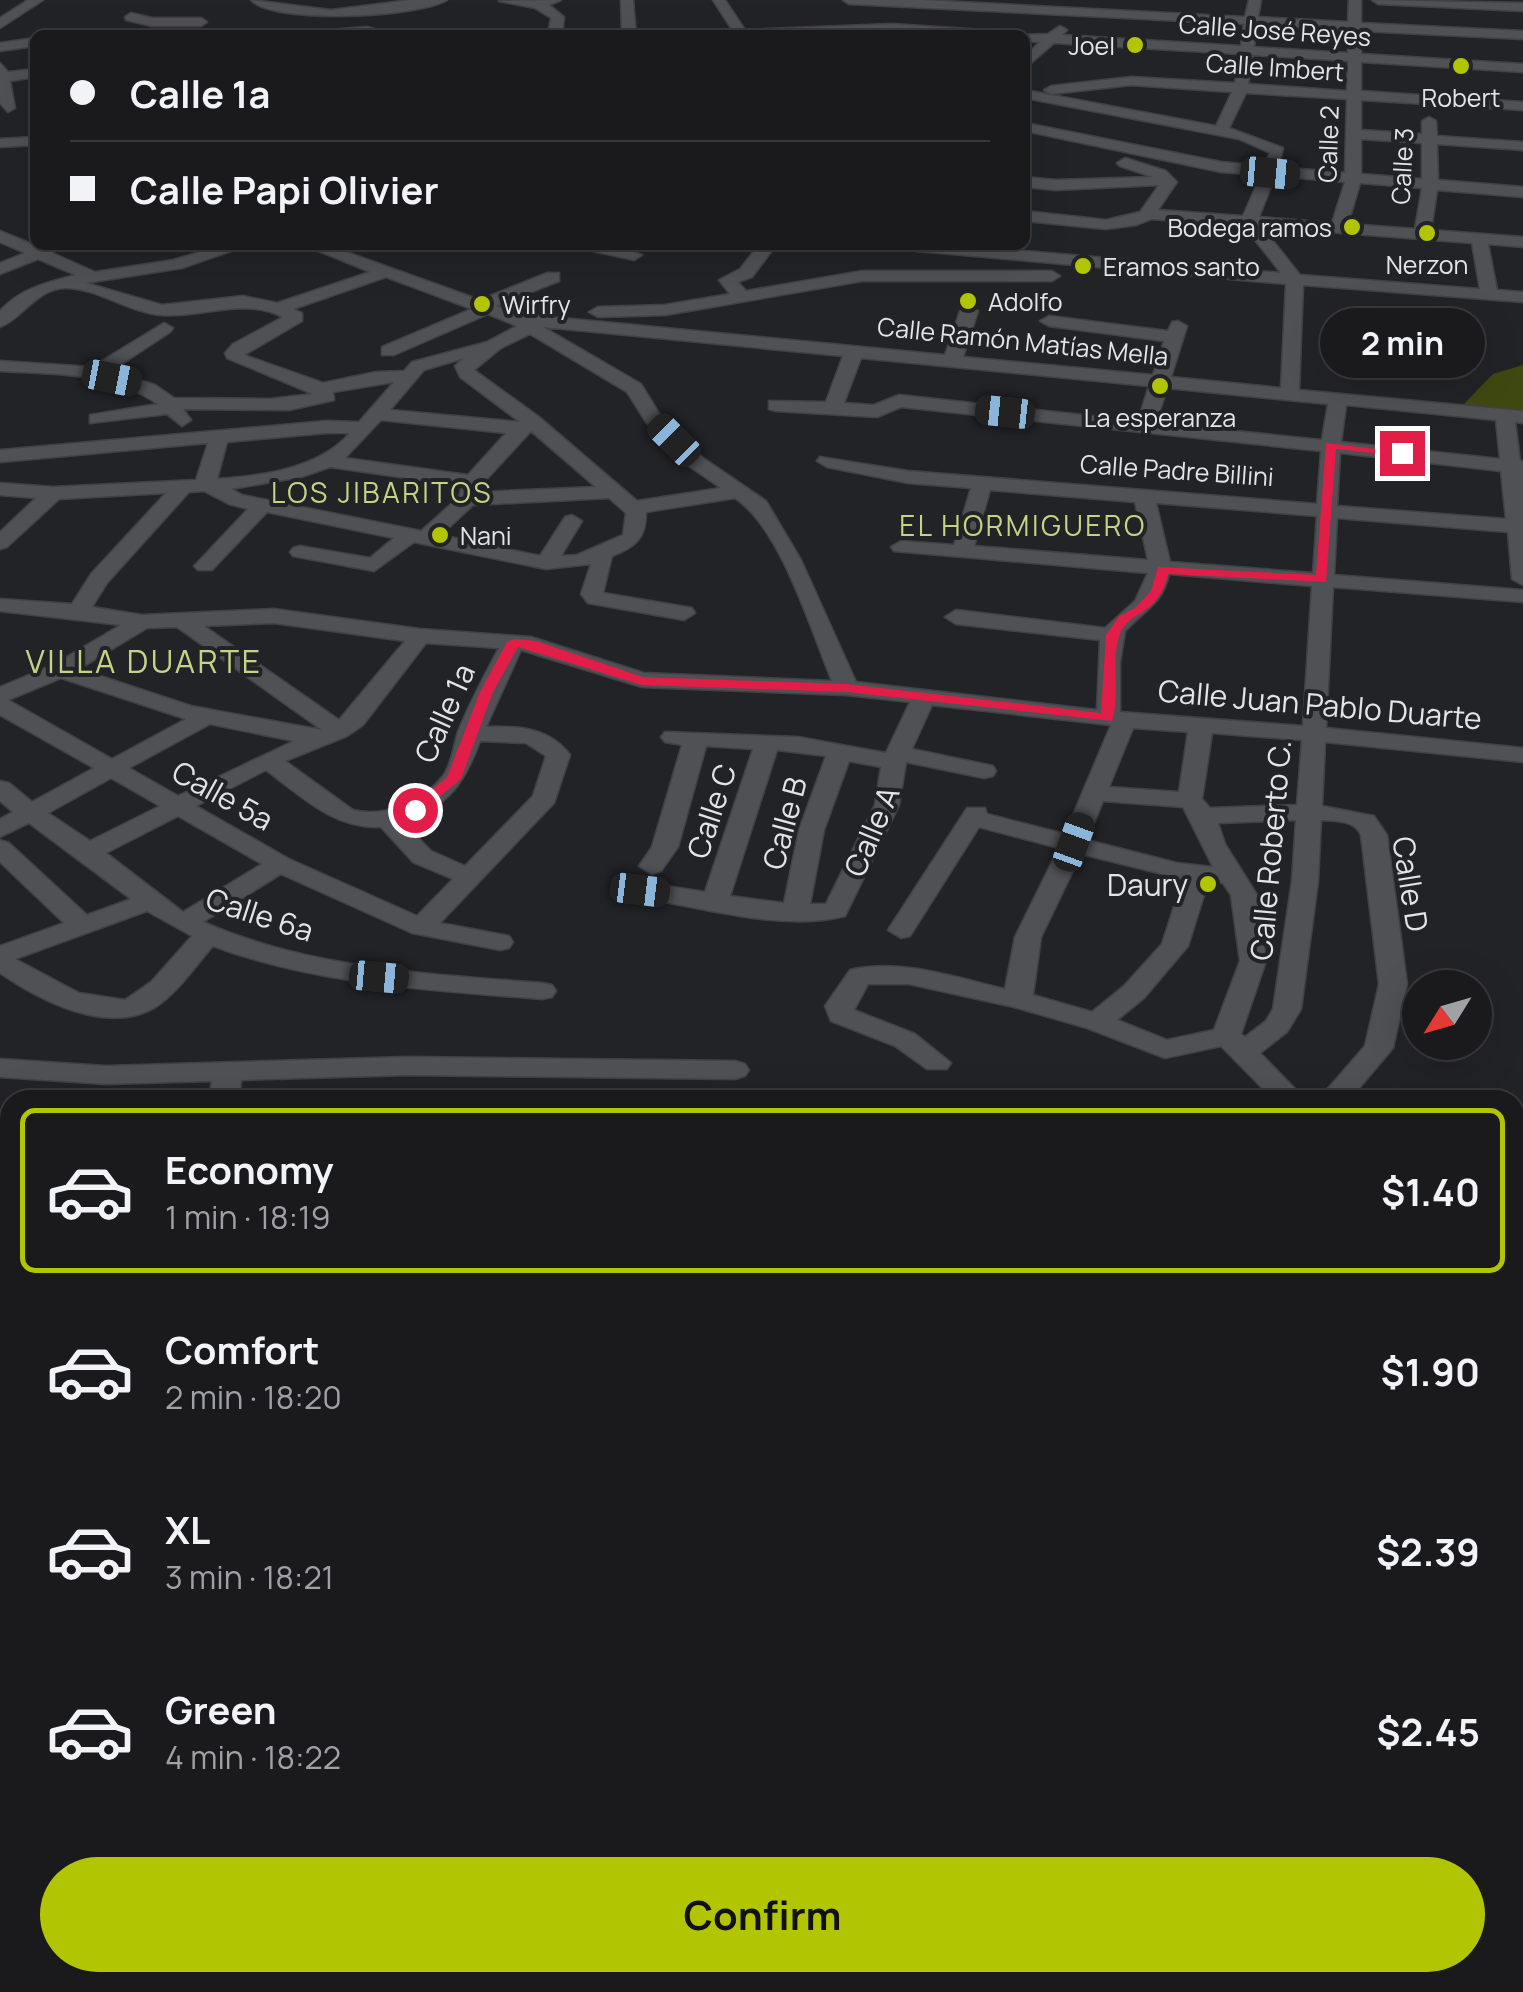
<!DOCTYPE html>
<html lang="en">
<head>
<meta charset="utf-8">
<style>
	:root { --surface:#1a1a1d; --page:#27272a; --text:#f1f3f6; --muted:#9fa1a4; --line:#38383b; --accent:#b1c500 }
	body { margin:0; font-family:Manrope,sans-serif; background:var(--page); color:var(--text); height:100vh; display:flex; flex-direction:column; font-size:38px; white-space:nowrap }
	* { box-sizing:border-box; margin:0 }
	p { font-size:32px; color:var(--muted) }
	.icon { flex:none; width:55px; height:55px; fill:none; stroke:currentColor; stroke-width:2; stroke-linecap:round; stroke-linejoin:round }
	.map { position:relative; flex:1; overflow:hidden }
	.panel { position:absolute; left:0px; top:1090px; width:1525px; height:902px; display:flex; flex-direction:column; background:var(--surface); border-radius:30px 30px 0 0; box-shadow:0 10px 40px #0002,0 0 0 2px var(--line) }
	.panel>* { flex:none }
	.top-card { position:absolute; left:30px; top:30px; width:1000px; height:220px; border-radius:15px; box-shadow:0 10px 40px #0002,0 0 0 2px var(--line); display:grid; align-content:center; height:220px; padding:0 40px; background:var(--surface) }
	.needle { width:65px; rotate:233deg }
	.fabs { position:absolute; left:1402px; top:970px; display:grid; gap:20px }
	.fabs a { display:grid; place-items:center; width:90px; height:90px; border-radius:50%; background:var(--surface); box-shadow:0 10px 40px #0002,0 0 0 2px var(--line); font-size:50px }
	.end { position:absolute; width:45px; height:45px; margin:-22px; border:12px solid #e11d48; background:#fff; box-shadow:0 0 0 5px #fff }
	.from { border-radius:50% }
	.bubble { position:absolute; height:70px; border-radius:35px; background:var(--surface); box-shadow:0 10px 40px #0002,0 0 0 2px var(--line); font-size:32px; font-weight:700; line-height:70px; text-align:center }
	.car { position:absolute; width:30px; height:60px; margin:-30px -15px; border-radius:12px; box-shadow:0 0 8px 2px #0007; background:linear-gradient(#222 24%,#8ab4d8 0 40%,#222 0 76%,#8ab4d8 0 86%,#222 0) }
	.top-card b { display:flex; align-items:center; gap:35px; height:95px; font-size:38px }
	.top-card b+b { border-top:2px solid var(--line) }
	.top-card i { width:25px; height:25px; background:var(--text) }
	ul { padding:18px 0 0; list-style:none }
	li { display:flex; align-items:center; gap:30px; height:165px; margin:0 20px 15px; padding:0 20px; border:5px solid transparent; border-radius:15px }
	li div { flex:1 }
	li b { display:block; font-size:38px }
	li em { font-style:normal; font-weight:700 }
	li.active { border-color:var(--accent) }
	li>.icon { width:90px; height:90px; stroke-width:1.5 }
	.button { display:flex; gap:20px; margin-top:auto; padding:20px 40px }
	.button a { flex:1; height:115px; border-radius:60px; background:var(--accent); color:#111; font-size:40px; font-weight:700; line-height:115px; text-align:center }
	.map>svg:first-child { display:block }
	.green { fill:#404811 }
	.lines { fill:none; stroke-linecap:round; stroke-linejoin:round }
	.river { fill:#4d5ba7; fill-rule:evenodd }
	.minor-casing { stroke:#404143; stroke-width:3 }
	.minor { fill:#4f5155; fill-rule:evenodd }
	.route { fill:#e11d48 }
	.poi-dot { fill:#b1c500; stroke:#222327; stroke-width:4 }
	.labels { text-anchor:middle; dominant-baseline:central; stroke-width:8; stroke-linejoin:round; paint-order:stroke }
	.far-street-label { font-size:25px; fill:#e3e4e6; stroke:#222327 }
	.far-poi-label { font-size:25px; fill:#e3e4e6; stroke:#222327; text-anchor:start }
	.far-neighbourhood-label { font-size:28px; letter-spacing:2.5px; fill:#c5d386; stroke:#222327 }
	.street-label { font-size:30px; fill:#e3e4e6; stroke:#222327 }
	.poi-label { font-size:30px; fill:#e3e4e6; stroke:#222327; text-anchor:end }
	.neighbourhood-label { font-size:32px; letter-spacing:2.5px; fill:#c5d386; stroke:#222327 }
</style>
</head>
<body>
<div class="map">
<svg width="1523" height="1992" viewBox="0 0 1523 1992">
	<rect width="100%" height="100%" fill="#222327"/>
	<path class="green" d="M 1523,365 L 1523,411 L 1463,405 L 1493,374 Z"/>
	<g class="lines">
		<g class="river">
			<path d="M 1515,1514 L 1523,1517 L 1523,1554 L 1515,1551 Z"/>
			<path d="M 0,1634 L 10,1636 L 10,1674 L 0,1672 Z"/>
		</g>
		<g class="minor-casing">
			<g id="minor">
				<path d="M 28,0 L 43,0 L 0,28 L 0,18 Z"/>
				<path d="M 251,0 L 331,10 L 411,0 L 447,0 C 420,17 274,25 251,0 Z"/>
				<path d="M 561,0 L 549,5 L 564,17 L 562,35 L 548,35 L 551,18 L 535,8 L 499,1 Z"/>
				<path d="M 621,0 L 633,0 L 636,35 L 622,35 Z"/>
				<path d="M 713,0 L 725,0 L 745,30 L 892,24 L 998,31 L 1005,35 L 892,32 L 713,35 L 733,31 Z"/>
				<path d="M 843,0 L 922,0 L 1245,17 L 1249,0 L 1261,0 L 1258,17 L 1348,22 L 1349,0 L 1361,0 L 1361,23 L 1523,31 L 1523,39 L 1361,31 L 1361,54 L 1523,64 L 1523,72 L 1361,62 L 1361,91 L 1523,102 L 1523,110 L 1361,100 L 1361,130 L 1422,134 L 1422,121 L 1429,117 L 1436,121 L 1437,136 L 1523,142 L 1523,150 L 1437,144 L 1438,180 L 1523,187 L 1523,197 L 1437,190 L 1431,230 L 1523,237 L 1523,247 L 1488,244 L 1497,290 L 1523,292 L 1523,302 L 1303,285 L 1299,390 L 1523,411 L 1523,423 L 1515,422 L 1520,461 L 1523,461 L 1523,585 L 1512,579 L 1508,532 L 1337,518 L 1334,575 L 1523,590 L 1523,602 L 1333,587 L 1326,728 L 1523,748 L 1523,762 L 1325,742 L 1322,806 L 1374,816 L 1387,835 L 1407,984 L 1393,1048 L 1349,1100 L 1318,1100 L 1365,1046 L 1379,984 L 1361,835 C 1354,820 1337,821 1321,820 L 1318,881 L 1301,1009 L 1287,1032 L 1260,1053 L 1306,1100 L 1274,1100 L 1221,1046 L 1165,1058 L 1087,1028 L 1014,1007 L 909,984 L 868,984 L 854,1010 L 915,1034 L 951,1063 L 947,1069 L 927,1069 L 895,1046 L 831,1021 L 825,1006 L 850,970 C 900,958 957,978 1005,989 L 1015,937 L 1059,848 L 979,827 L 910,936 L 901,938 L 888,930 L 967,808 L 985,808 L 987,814 L 1065,834 L 1111,725 L 932,705 L 912,749 L 993,766 L 996,771 L 993,776 L 984,778 L 906,762 L 899,805 L 845,916 C 781,932 704,907 640,898 L 627,890 L 640,882 L 705,892 L 753,749 L 706,746 L 678,847 L 661,871 L 652,874 L 639,866 L 652,847 L 682,745 L 665,742 L 661,737 L 665,732 L 798,737 L 886,753 L 910,702 L 847,695 L 642,687 L 521,650 L 486,727 C 518,726 549,727 570,755 L 554,803 L 440,923 L 509,936 L 513,942 L 509,948 L 500,950 L 412,933 L 281,874 L 203,922 C 311,969 427,974 542,983 L 552,985 L 556,991 L 552,997 L 542,999 C 431,990 318,985 213,946 C 195,966 177,994 154,1008 C 106,1035 39,1000 0,973 L 0,946 L 64,923 L 0,862 L 0,840 L 9,843 L 87,915 L 131,899 L 29,823 L 0,837 L 0,819 L 13,812 L 0,801 L 0,781 L 9,783 L 32,802 L 94,768 L 0,715 L 0,687 L 53,665 L 121,625 L 0,611 L 0,599 L 72,604 L 91,574 L 166,493 L 59,499 L 7,547 L 0,549 L 0,532 L 36,498 L 0,495 L 0,483 L 53,487 L 196,480 L 208,443 L 0,462 L 0,450 L 326,421 L 359,422 L 394,382 L 333,392 L 334,400 L 289,410 L 183,409 L 191,420 L 182,426 L 167,414 L 90,423 L 90,415 L 158,404 C 111,372 55,374 0,371 L 0,361 L 92,367 L 164,323 L 173,328 L 170,332 L 111,371 L 155,385 L 174,398 L 270,399 L 313,394 L 227,358 L 225,353 L 233,344 L 283,317 C 242,297 204,318 161,315 C 131,313 94,287 65,288 C 36,289 22,319 0,327 L 0,311 C 19,289 48,282 76,275 L 38,259 L 0,274 L 0,263 L 25,253 L 0,242 L 0,231 L 39,247 L 56,245 L 58,248 L 52,253 L 95,272 L 173,260 L 224,245 L 248,245 L 182,268 L 86,283 L 162,305 L 243,296 L 277,303 L 370,272 L 304,245 L 327,245 L 480,300 L 547,273 L 559,273 L 559,281 L 496,306 L 520,314 L 945,355 L 960,311 L 969,306 L 978,311 L 963,357 L 1153,375 L 1164,341 L 1049,326 L 1040,321 L 1049,316 L 1168,331 L 1172,322 L 1178,321 L 1187,326 L 1171,377 L 1281,388 L 1286,284 L 907,250 L 899,245 L 955,245 L 1281,273 L 1244,226 L 1151,219 L 1136,225 L 1106,229 L 1025,221 L 1025,211 L 1106,220 L 1140,212 L 1159,185 L 1056,190 L 1025,187 L 1025,177 L 1056,180 L 1153,177 L 1120,166 L 1117,163 L 1125,158 L 1166,171 L 1177,182 L 1158,210 L 1243,216 L 1261,175 L 1221,172 L 1025,131 L 1025,123 L 1221,162 L 1264,166 L 1270,153 L 1239,139 L 1025,98 L 1025,90 L 1216,126 L 1232,92 L 1131,85 L 1051,94 L 1044,90 L 1051,86 L 1131,77 L 1235,83 L 1240,54 L 1054,43 L 1025,68 L 1025,56 L 1040,42 L 1025,41 L 1025,35 L 1020,35 L 1048,34 L 1060,26 L 1067,30 L 1062,35 L 1241,46 L 1244,24 L 849,4 ZM 1257,25 L 1348,30 L 1348,53 L 1254,47 ZM 1253,55 L 1348,61 L 1347,91 L 1248,84 ZM 1246,93 L 1347,99 L 1345,173 L 1279,167 L 1283,148 L 1229,128 ZM 1361,139 L 1422,143 L 1422,179 L 1361,174 ZM 1275,176 L 1345,182 L 1332,223 L 1259,217 ZM 1360,183 L 1422,188 L 1415,229 L 1348,224 ZM 1262,227 L 1472,243 L 1480,289 L 1300,275 ZM 386,277 L 472,309 L 382,347 L 382,355 L 394,355 L 488,314 L 517,326 L 487,342 L 412,362 L 404,371 L 376,372 L 323,383 L 244,355 L 302,321 L 302,313 L 293,309 ZM 543,327 L 843,356 L 826,402 L 769,401 L 769,409 L 776,411 L 877,417 L 901,407 L 1321,451 L 1317,504 L 908,471 L 820,457 L 817,461 L 827,467 L 908,483 L 971,488 L 954,545 L 901,541 L 891,547 L 894,551 L 1148,573 L 1135,601 L 1105,628 L 956,610 L 945,617 L 956,624 L 1100,640 L 1097,710 L 856,682 L 801,560 L 766,501 L 703,458 L 660,415 L 641,384 ZM 530,334 L 627,392 L 646,422 L 689,466 L 721,488 L 637,501 L 539,417 L 474,370 L 501,348 ZM 464,358 L 455,366 L 460,377 L 520,422 L 390,410 L 424,370 ZM 861,358 L 1149,386 L 1138,421 L 899,395 L 874,405 L 844,403 ZM 1167,388 L 1328,404 L 1322,440 L 1156,423 ZM 1346,405 L 1496,420 L 1500,459 L 1341,442 ZM 381,420 L 506,433 L 468,475 L 345,458 ZM 531,431 L 596,487 L 480,492 L 483,483 ZM 326,433 L 350,433 C 319,469 261,476 217,479 L 227,442 ZM 1340,453 L 1501,471 L 1506,519 L 1337,506 ZM 330,467 L 462,486 L 459,497 L 421,531 L 242,495 L 231,489 L 301,477 ZM 990,490 L 1135,502 L 1148,560 L 974,546 ZM 204,491 L 229,504 L 248,509 L 198,562 L 194,566 L 198,570 L 212,570 L 267,512 L 394,538 L 370,558 L 300,546 L 293,548 L 290,552 L 293,556 L 374,571 L 414,542 L 546,569 L 591,564 L 581,594 L 588,603 L 684,620 L 695,613 L 692,608 L 603,593 L 612,556 C 636,547 646,538 646,512 L 735,498 C 781,529 810,628 832,681 L 644,673 L 531,637 L 420,629 L 274,609 L 142,615 L 92,607 L 107,583 L 189,492 ZM 609,498 L 626,513 L 623,535 L 577,555 L 561,556 L 582,521 L 572,515 L 565,517 L 540,556 L 441,535 L 473,505 ZM 1156,503 L 1317,516 L 1313,573 L 1170,562 ZM 1169,574 L 1312,586 L 1303,726 L 1120,712 L 1120,662 L 1125,631 C 1143,611 1163,604 1169,574 ZM 274,623 L 405,641 L 339,720 L 204,626 ZM 177,627 L 322,730 L 191,706 L 79,669 L 147,628 ZM 426,643 L 499,648 C 484,676 469,704 458,732 C 454,744 452,764 443,776 C 423,802 384,818 353,810 L 285,761 L 347,736 L 363,725 ZM 61,678 L 186,719 L 112,759 L 8,700 ZM 210,724 L 294,741 L 178,796 L 129,768 ZM 1133,728 L 1188,732 L 1179,792 L 1109,787 ZM 1212,733 L 1302,740 L 1297,805 L 1210,808 L 1202,799 ZM 480,741 L 526,743 L 546,756 L 533,796 L 465,866 L 431,851 L 403,822 C 449,806 464,784 480,741 ZM 777,750 L 826,756 L 799,830 L 784,903 L 730,896 ZM 849,761 L 881,767 L 875,805 L 826,904 L 810,904 L 824,830 ZM 266,770 C 302,797 334,829 381,827 L 413,862 L 453,879 L 417,916 L 289,859 L 196,806 ZM 111,778 L 160,806 L 90,841 L 48,813 ZM 1103,801 L 1183,807 L 1213,867 L 1177,863 L 1087,840 ZM 178,816 L 262,864 L 183,912 L 106,853 ZM 1296,820 L 1292,881 L 1273,1009 L 1266,1021 L 1245,1037 L 1241,1034 L 1266,961 L 1257,895 L 1225,844 L 1218,823 ZM 1081,854 L 1183,879 L 1162,944 L 1124,986 L 1092,1012 L 1033,995 L 1041,937 ZM 1208,882 L 1223,883 L 1231,895 L 1240,961 L 1214,1030 L 1167,1040 L 1117,1020 L 1144,998 L 1188,946 ZM 147,911 L 192,936 L 151,982 L 125,1000 L 79,993 L 15,959 Z"/>
				<path d="M 1372,0 L 1523,3 L 1523,11 L 1378,4 Z"/>
				<path d="M 131,13 L 152,18 L 201,18 L 207,22 L 201,26 L 152,26 L 126,20 L 125,17 Z"/>
				<path d="M 367,27 L 394,35 L 310,35 L 317,31 Z"/>
				<path d="M 81,31 L 132,31 L 139,35 L 74,35 Z"/>
				<path d="M 468,31 L 506,31 L 513,35 L 461,35 Z"/>
				<path d="M 35,38 L 35,46 L 0,51 L 0,43 Z"/>
				<path d="M 0,63 L 8,72 L 35,69 L 35,77 L 10,81 L 15,108 L 8,112 L 0,103 Z"/>
				<path d="M 35,137 L 35,145 L 0,147 L 0,139 Z"/>
				<path d="M 370,245 L 611,245 L 642,255 L 634,260 L 584,249 L 378,250 Z"/>
				<path d="M 759,245 L 776,245 L 752,277 L 738,282 L 746,291 L 862,271 L 1052,271 L 1060,276 L 1052,281 L 862,281 L 665,315 L 598,317 L 589,312 L 598,307 L 665,305 L 730,294 L 719,280 L 740,269 Z"/>
				<path d="M 408,1057 L 735,1061 L 745,1064 L 749,1070 L 745,1076 L 735,1079 L 408,1075 L 241,1080 L 239,1100 L 209,1100 L 212,1081 L 106,1084 L 0,1077 L 0,1059 L 106,1066 Z"/>
				<path d="M 10,1185 L 10,1205 L 0,1207 L 0,1187 Z"/>
				<path d="M 1515,1219 L 1523,1220 L 1523,1242 L 1515,1241 Z"/>
				<path d="M 0,1249 L 10,1252 L 10,1312 L 0,1309 Z"/>
				<path d="M 10,1392 L 10,1419 L 0,1422 L 0,1395 Z"/>
				<path d="M 1515,1658 L 1523,1660 L 1523,1694 L 1515,1691 Z"/>
				<path d="M 1523,1795 L 1523,1831 L 1515,1834 L 1515,1798 Z"/>
				<path d="M 412,1982 L 471,1982 L 467,1992 L 408,1992 Z"/>
				<path d="M 676,1982 L 733,1982 L 729,1992 L 672,1992 Z"/>
			</g>
		</g>
		<use href="#minor" class="minor"/>
	</g>
	<path class="route" d="M 1326,443 L 1408,453 L 1402,456 L 1336,449 L 1326,582 L 1168,574 C 1158,617 1130,609 1120,634 C 1110,660 1121,694 1112,721 L 846,692 L 642,685 L 518,647 L 493,692 L 461,779 L 420,813 L 408,810 L 447,777 L 480,692 L 507,642 L 514,639 L 536,641 L 643,677 L 846,684 L 1101,713 L 1106,635 L 1119,616 L 1135,608 L 1151,591 L 1158,567 L 1316,575 Z"/>
	<g class="poi-dot">
		<circle cx="1135" cy="45" r="10"/>
		<circle cx="1461" cy="66" r="10"/>
		<circle cx="1352" cy="227" r="10"/>
		<circle cx="1427" cy="233" r="10"/>
		<circle cx="1083" cy="266" r="10"/>
		<circle cx="968" cy="301" r="10"/>
		<circle cx="482" cy="304" r="10"/>
		<circle cx="1160" cy="386" r="10"/>
		<circle cx="440" cy="535" r="10"/>
		<circle cx="1208" cy="884" r="10"/>
	</g>
	<g class="labels">
		<g class="far-street-label">
			<text transform="translate(1275 30) rotate(4)">Calle José Reyes</text>
			<text transform="translate(1275 67) rotate(4)">Calle Imbert</text>
			<text transform="translate(1328 144) rotate(-88)">Calle 2</text>
			<text transform="translate(1402 166) rotate(-87)">Calle 3</text>
			<text transform="translate(1023 341) rotate(6)">Calle Ramón Matías Mella</text>
			<text transform="translate(1177 470) rotate(4)">Calle Padre Billini</text>
		</g>
		<g class="far-poi-label">
			<text x="1115" y="45" text-anchor="end">Joel</text>
			<text x="1461" y="97" text-anchor="middle">Robert</text>
			<text x="1332" y="227" text-anchor="end">Bodega ramos</text>
			<text x="1427" y="264" text-anchor="middle">Nerzon</text>
			<text x="1103" y="266">Eramos santo</text>
			<text x="988" y="301">Adolfo</text>
			<text x="502" y="304">Wirfry</text>
			<text x="1160" y="417" text-anchor="middle">La esperanza</text>
			<text x="460" y="535">Nani</text>
		</g>
		<g class="far-neighbourhood-label">
			<text x="382" y="492">LOS JIBARITOS</text>
			<text x="1023" y="525">EL HORMIGUERO</text>
		</g>
		<g class="street-label">
			<text transform="translate(1320 704) rotate(5)">Calle Juan Pablo Duarte</text>
			<text transform="translate(444 713) rotate(-66)">Calle 1a</text>
			<text transform="translate(223 795) rotate(29)">Calle 5a</text>
			<text transform="translate(711 811) rotate(-72)">Calle C</text>
			<text transform="translate(784 823) rotate(-75)">Calle B</text>
			<text transform="translate(871 831) rotate(-67)">Calle A</text>
			<text transform="translate(1270 850) rotate(-85)">Calle Roberto C.</text>
			<text transform="translate(1411 884) rotate(81)">Calle D</text>
			<text transform="translate(260 914) rotate(18)">Calle 6a</text>
		</g>
		<g class="poi-label">
			<text x="1188" y="884">Daury</text>
		</g>
		<g class="neighbourhood-label">
			<text x="144" y="661">VILLA DUARTE</text>
		</g>
	</g>
</svg>
<div class="fabs">
<a><svg class="needle" viewBox="-14 -14 28 28"><path d="M0-13l5 13h-10z" fill="#e53935"/><path d="M0 13l5-13h-10z" fill="#9fa1a4"/></svg></a>
</div>
<i class="end from" style="left:415px;top:810px"></i>
<i class="end" style="left:1402px;top:453px"></i>
<div class="bubble" style="left:1320px;top:308px;width:165px">2 min</div>
<i class="car" style="left:1270px;top:173px;rotate:95deg"></i>
<i class="car" style="left:112px;top:378px;rotate:101deg"></i>
<i class="car" style="left:1005px;top:412px;rotate:276deg"></i>
<i class="car" style="left:674px;top:440px;rotate:315deg"></i>
<i class="car" style="left:1074px;top:842px;rotate:20deg"></i>
<i class="car" style="left:640px;top:890px;rotate:97deg"></i>
<i class="car" style="left:379px;top:977px;rotate:95deg"></i>
<div class="top-card">
<b><i class="from"></i>Calle 1a</b>
<b><i></i>Calle Papi Olivier</b>
</div>
<section class="panel">
<ul>
<li class="active"><svg class="icon" aria-label="car" viewBox="0 0 24 24"><path d="M5 17H2v-5l4-1 3-4h7l3 4 3 1v5h-3M9 17h6M6 11h13"/><circle cx="7" cy="17" r="2"/><circle cx="17" cy="17" r="2"/></svg><div><b>Economy</b><p>1 min · 18:19</p></div><em>$1.40</em></li>
<li><svg class="icon" aria-label="car" viewBox="0 0 24 24"><path d="M5 17H2v-5l4-1 3-4h7l3 4 3 1v5h-3M9 17h6M6 11h13"/><circle cx="7" cy="17" r="2"/><circle cx="17" cy="17" r="2"/></svg><div><b>Comfort</b><p>2 min · 18:20</p></div><em>$1.90</em></li>
<li><svg class="icon" aria-label="car" viewBox="0 0 24 24"><path d="M5 17H2v-5l4-1 3-4h7l3 4 3 1v5h-3M9 17h6M6 11h13"/><circle cx="7" cy="17" r="2"/><circle cx="17" cy="17" r="2"/></svg><div><b>XL</b><p>3 min · 18:21</p></div><em>$2.39</em></li>
<li><svg class="icon" aria-label="car" viewBox="0 0 24 24"><path d="M5 17H2v-5l4-1 3-4h7l3 4 3 1v5h-3M9 17h6M6 11h13"/><circle cx="7" cy="17" r="2"/><circle cx="17" cy="17" r="2"/></svg><div><b>Green</b><p>4 min · 18:22</p></div><em>$2.45</em></li>
</ul>
<div class="button"><a>Confirm</a></div>
</section>
</div>
</body>
</html>
